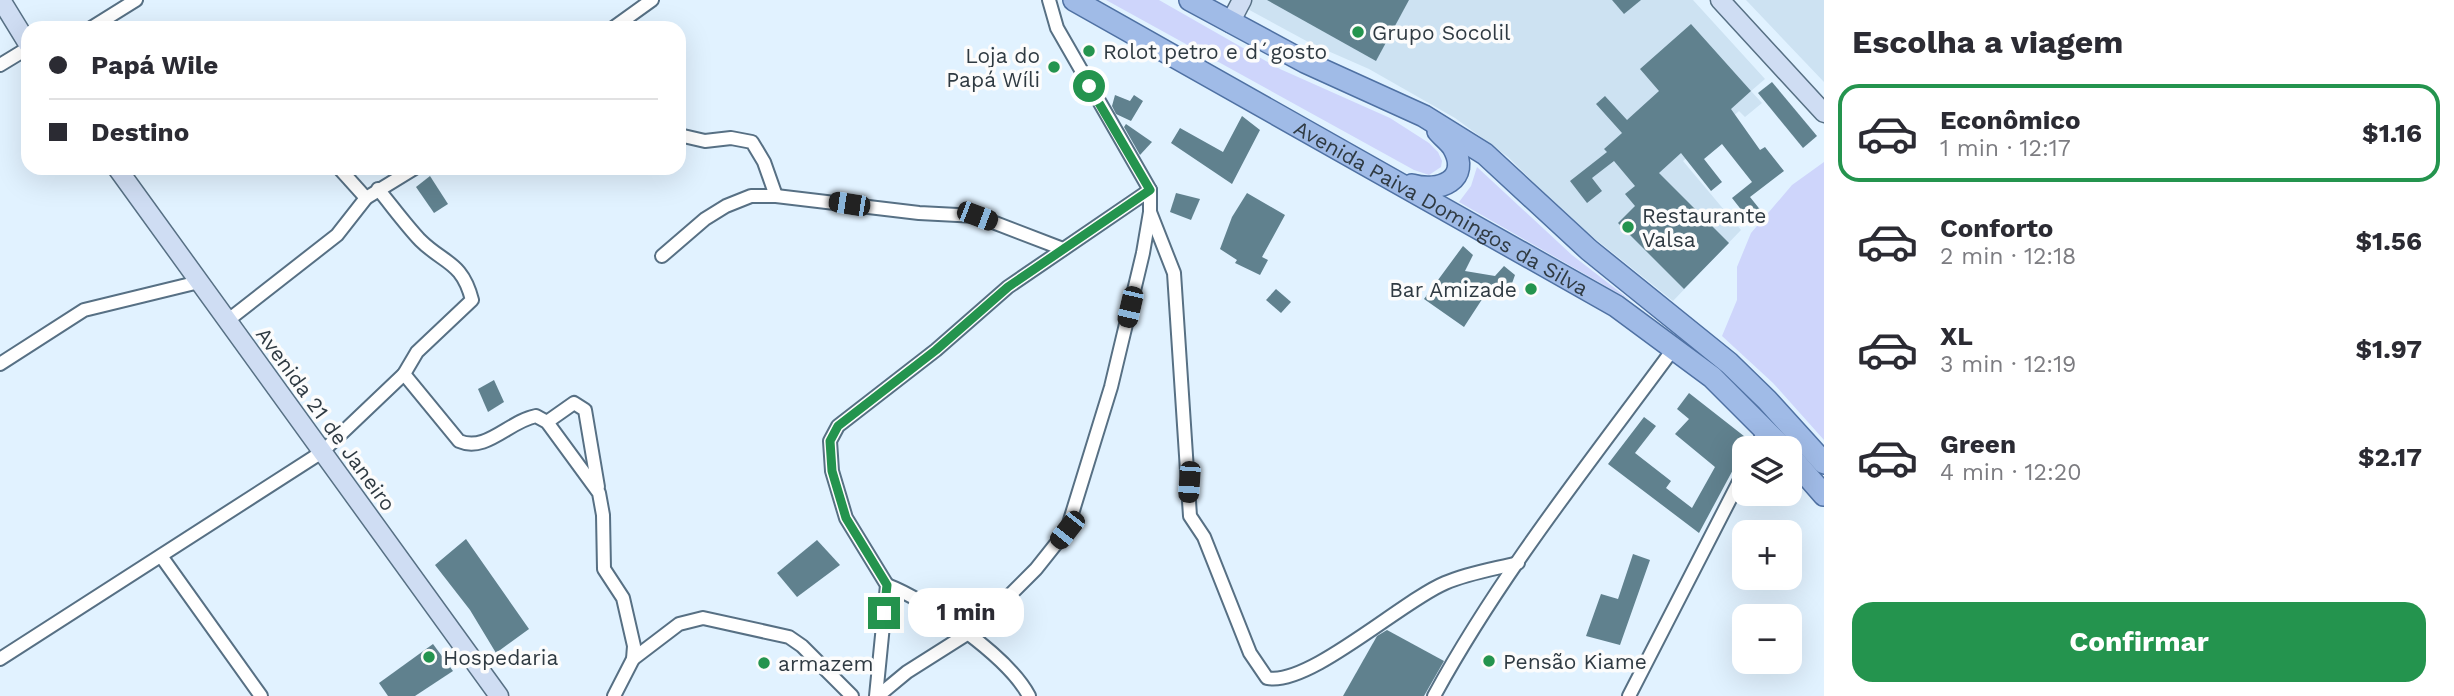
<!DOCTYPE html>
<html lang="pt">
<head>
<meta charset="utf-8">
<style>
	:root { --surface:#fff; --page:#f7f7f7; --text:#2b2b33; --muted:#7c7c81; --line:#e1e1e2; --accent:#24944e }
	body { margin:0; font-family:"Work Sans",sans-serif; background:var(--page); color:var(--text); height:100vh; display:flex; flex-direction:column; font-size:26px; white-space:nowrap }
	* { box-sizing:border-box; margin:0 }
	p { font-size:23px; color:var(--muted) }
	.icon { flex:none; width:38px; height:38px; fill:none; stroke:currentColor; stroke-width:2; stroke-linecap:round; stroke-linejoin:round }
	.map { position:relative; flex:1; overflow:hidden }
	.side { display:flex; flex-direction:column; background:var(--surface); width:630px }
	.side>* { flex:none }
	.banner { position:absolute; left:21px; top:21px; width:665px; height:154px; border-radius:21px; box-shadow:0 7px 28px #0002; display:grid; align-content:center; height:154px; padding:0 28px; background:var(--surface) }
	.controls { position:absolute; left:1732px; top:436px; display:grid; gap:14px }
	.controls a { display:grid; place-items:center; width:70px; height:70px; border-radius:14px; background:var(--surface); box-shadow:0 7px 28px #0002; font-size:35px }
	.end { position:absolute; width:32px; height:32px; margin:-16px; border:9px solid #24944e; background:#fff; box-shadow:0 0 0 4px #fff }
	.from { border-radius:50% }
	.bubble { position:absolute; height:49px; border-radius:21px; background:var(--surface); box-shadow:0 7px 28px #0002; font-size:23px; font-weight:700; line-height:49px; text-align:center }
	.car { position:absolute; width:21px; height:42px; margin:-21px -10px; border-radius:9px; box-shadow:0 0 5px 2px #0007; background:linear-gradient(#222 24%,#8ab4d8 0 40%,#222 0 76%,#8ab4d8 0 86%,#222 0) }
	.banner b { display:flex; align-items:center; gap:24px; height:66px; font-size:26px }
	.banner b+b { border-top:2px solid var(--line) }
	.banner i { width:18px; height:18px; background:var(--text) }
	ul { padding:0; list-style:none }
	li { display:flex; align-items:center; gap:21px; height:98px; margin:0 14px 10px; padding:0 14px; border:4px solid transparent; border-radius:21px }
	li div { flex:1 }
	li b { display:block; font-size:26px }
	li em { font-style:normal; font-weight:700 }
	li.current { border-color:var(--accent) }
	li>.icon { width:63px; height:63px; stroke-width:1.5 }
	h2 { padding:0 28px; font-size:32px; line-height:84px }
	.button { display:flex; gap:14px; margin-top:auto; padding:14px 28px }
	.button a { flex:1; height:80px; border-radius:21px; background:var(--accent); color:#fff; font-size:28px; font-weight:700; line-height:80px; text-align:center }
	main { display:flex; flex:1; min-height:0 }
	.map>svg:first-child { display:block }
	.built { fill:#cde2f2 }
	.green { fill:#ced5fb }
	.building { fill:#60818e }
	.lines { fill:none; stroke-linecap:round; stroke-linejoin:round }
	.street-casing { stroke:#577084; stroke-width:16 }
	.secondary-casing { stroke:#577084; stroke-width:21 }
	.primary-casing { stroke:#4f71a3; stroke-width:24 }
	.street { stroke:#fff; stroke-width:12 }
	.secondary { stroke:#cfddf3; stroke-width:18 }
	.primary { stroke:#a0bbe7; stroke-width:21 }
	.route { stroke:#24944e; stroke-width:9 }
	.poi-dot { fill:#24944e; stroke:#fcfcfc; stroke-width:2.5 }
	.labels { text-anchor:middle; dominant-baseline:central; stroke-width:7; stroke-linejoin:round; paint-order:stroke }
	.poi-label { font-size:21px; fill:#2f3a42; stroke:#fcfcfc; text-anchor:start }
	.street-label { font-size:21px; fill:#2f3a42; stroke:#fcfcfc }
</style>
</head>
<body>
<main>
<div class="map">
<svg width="1824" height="696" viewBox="0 0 1824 696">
	<rect width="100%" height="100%" fill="#e1f2ff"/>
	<g class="built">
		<path d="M 1231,0 L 1693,0 L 1765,79 L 1751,91 L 1762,103 L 1745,117 L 1739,111 L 1683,161 L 1741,230 L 1673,301 L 1569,218 L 1508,157 L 1455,118 L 1369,69 L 1312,44 Z"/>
		<path d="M 1746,0 L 1824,0 L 1824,82 Z"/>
	</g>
	<g class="green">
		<path d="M 1106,0 L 1159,0 L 1280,69 L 1390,118 L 1429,143 L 1438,152 L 1442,161 L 1441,167 L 1429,175 L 1414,170 Z"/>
		<path d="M 1824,162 L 1824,440 L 1773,383 L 1722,336 L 1737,300 L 1737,267 L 1751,233 L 1792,185 Z"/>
		<path d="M 1477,167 L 1572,255 L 1630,300 L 1459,202 L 1471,186 Z"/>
	</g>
	<g class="building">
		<path d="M 1267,0 L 1409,0 L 1376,61 Z"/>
		<path d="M 1612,0 L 1641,0 L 1624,14 Z"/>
		<path d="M 1691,24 L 1751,91 L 1731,109 L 1760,150 L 1765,147 L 1784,171 L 1750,197 L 1762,212 L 1750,221 L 1732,198 L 1752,182 L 1722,144 L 1704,159 L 1722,182 L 1711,191 L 1681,153 L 1659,173 L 1729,243 L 1684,289 L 1618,223 L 1635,206 L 1625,194 L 1635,186 L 1614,161 L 1592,178 L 1602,191 L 1587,203 L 1570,181 L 1607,152 L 1604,149 L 1622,133 L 1596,104 L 1605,96 L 1627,120 L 1659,91 L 1640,69 Z"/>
		<path d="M 1772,82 L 1817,136 L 1803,148 L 1758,93 Z"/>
		<path d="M 1115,95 L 1130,101 L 1134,95 L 1143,101 L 1131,121 L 1116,114 L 1112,106 Z"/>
		<path d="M 1242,116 L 1260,130 L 1232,184 L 1171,143 L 1180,128 L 1223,152 Z"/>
		<path d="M 1126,124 L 1152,142 L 1140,155 L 1124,127 Z"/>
		<path d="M 430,176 L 448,204 L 434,213 L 416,187 Z"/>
		<path d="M 1176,193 L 1200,199 L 1191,220 L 1170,212 Z"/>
		<path d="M 1247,193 L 1285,215 L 1262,257 L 1268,260 L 1260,275 L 1235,263 L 1237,260 L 1220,249 L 1232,217 Z"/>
		<path d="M 1463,246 L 1473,255 L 1465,271 L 1495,276 L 1504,266 L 1515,275 L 1510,289 L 1492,284 L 1464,327 L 1424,299 Z"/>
		<path d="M 1276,289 L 1291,302 L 1281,313 L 1266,300 Z"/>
		<path d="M 494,380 L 504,402 L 488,412 L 478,389 Z"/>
		<path d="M 1689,393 L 1749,440 L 1699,533 L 1608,464 L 1644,417 L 1656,426 L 1635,453 L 1671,481 L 1666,488 L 1692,508 L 1715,467 L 1675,434 L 1689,419 L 1677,409 Z"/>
		<path d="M 466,539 L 529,629 L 496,653 L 470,610 L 435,565 Z"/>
		<path d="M 817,540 L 840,565 L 797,597 L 777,573 Z"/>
		<path d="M 1633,554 L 1650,560 L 1620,645 L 1586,636 L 1601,594 L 1618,599 Z"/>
		<path d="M 1387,630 L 1444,661 L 1424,696 L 1343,696 L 1377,636 Z"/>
		<path d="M 433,644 L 453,671 L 415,696 L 388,696 L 379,683 Z"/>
	</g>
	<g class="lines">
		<g class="street-casing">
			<g id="street">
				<path d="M 91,28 L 136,0"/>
				<path d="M 613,28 L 652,0"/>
				<path d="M 0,65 L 28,48"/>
				<path d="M 679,135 L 705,141 L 731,138 L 752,142 L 764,162 L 776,196"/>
				<path d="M 339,168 L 366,198"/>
				<path d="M 1150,212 L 1174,273 L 1190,516 L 1204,537 L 1250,653 L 1267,678 C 1308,687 1402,601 1445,583 C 1468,573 1494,569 1518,563"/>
				<path d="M 662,256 L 705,219 L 726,206 L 751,196 L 776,196 L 919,213 L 977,216 L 1063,249"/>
				<path d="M 227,321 L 337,235 L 366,198 L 415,168"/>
				<path d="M 0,364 L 84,310 L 199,282"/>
				<path d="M 404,374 L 459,441 C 486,453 509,421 536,416 L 547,422 L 599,493 L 603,515 L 604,569 L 623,598 L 634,646 L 633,659 L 614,696"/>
				<path d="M 547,422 L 574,403 L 585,410 L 598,487"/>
				<path d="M 1756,448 L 1766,428"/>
				<path d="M 161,556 L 261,696"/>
				<path d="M 887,585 C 927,600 1009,657 1029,696"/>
				<path d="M 0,659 L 322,452 L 404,374 L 417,352 L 472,300 C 462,261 444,264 420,240 C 405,224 392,206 378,189"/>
				<path d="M 633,659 L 679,624 L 703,618 L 789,637 L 802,646 L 852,696"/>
				<path d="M 876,696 L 887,585 L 846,518 L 832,471 L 830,441 L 838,426 L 936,350 L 1008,287 L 1150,190"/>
				<path d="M 878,696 L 907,672 L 967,634 L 992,613 L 1036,569 L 1067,530 L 1111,387 L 1143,253 L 1150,212 L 1150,190 L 1057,28 L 1049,0"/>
				<path d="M 1434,696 C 1501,573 1591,461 1674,348"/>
				<path d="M 1629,696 L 1745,470"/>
			</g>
		</g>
		<g class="secondary-casing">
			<g id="secondary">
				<path d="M 1,0 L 28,44"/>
				<path d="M 1720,0 L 1824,113"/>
				<path d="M 1230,23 L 1242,0"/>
				<path d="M 117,168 L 499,696"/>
			</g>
		</g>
		<g class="primary-casing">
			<g id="primary">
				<path id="s1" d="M 1074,0 L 1616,306 L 1712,377 L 1783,448"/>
				<path d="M 1190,0 L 1305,62 L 1424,116 L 1485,154 L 1589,250 L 1729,363 L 1767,400 L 1824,463"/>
				<path d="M 1412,185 C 1439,193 1472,180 1453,147 C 1449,141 1442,136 1438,131"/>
				<path d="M 1790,456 L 1824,495"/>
			</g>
		</g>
		<use href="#street" class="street"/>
		<use href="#secondary" class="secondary"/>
		<use href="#primary" class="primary"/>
	</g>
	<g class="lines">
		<path class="route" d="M 884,613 L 887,585 L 846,518 L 832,471 L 830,441 L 838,426 L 936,350 L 1008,287 L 1150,190 L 1089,86"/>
	</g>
	<g class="poi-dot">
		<circle cx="1358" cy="32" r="7"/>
		<circle cx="1089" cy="51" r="7"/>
		<circle cx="1054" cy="67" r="7"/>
		<circle cx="1628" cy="227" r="7"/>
		<circle cx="1531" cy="289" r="7"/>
		<circle cx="429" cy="657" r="7"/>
		<circle cx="1489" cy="661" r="7"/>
		<circle cx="764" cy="663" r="7"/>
	</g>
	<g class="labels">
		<g class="poi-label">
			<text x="1372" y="32">Grupo Socolil</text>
			<text x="1103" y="51">Rolot petro e d´gosto</text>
			<text x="1040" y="55" text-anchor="end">Loja do<tspan x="1040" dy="24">Papá Wíli</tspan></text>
			<text x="1642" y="215">Restaurante<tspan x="1642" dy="24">Valsa</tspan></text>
			<text x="1517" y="289" text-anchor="end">Bar Amizade</text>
			<text x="443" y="657">Hospedaria</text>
			<text x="1503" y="661">Pensão Kiame</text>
			<text x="778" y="663">armazem</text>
		</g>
		<g class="street-label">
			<text stroke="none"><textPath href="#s1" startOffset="422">Avenida Paiva Domingos da Silva</textPath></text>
			<text transform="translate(326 419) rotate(54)">Avenida 21 de Janeiro</text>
		</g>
	</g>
</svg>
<div class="controls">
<a><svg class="icon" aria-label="layers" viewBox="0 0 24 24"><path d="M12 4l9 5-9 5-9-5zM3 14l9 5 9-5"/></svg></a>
<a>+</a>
<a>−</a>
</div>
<i class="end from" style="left:1089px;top:86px"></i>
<i class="end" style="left:884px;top:613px"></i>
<div class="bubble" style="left:908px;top:588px;width:116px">1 min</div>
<i class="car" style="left:849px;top:204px;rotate:279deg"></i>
<i class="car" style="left:977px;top:216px;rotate:111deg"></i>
<i class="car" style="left:1130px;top:307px;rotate:193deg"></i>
<i class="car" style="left:1189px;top:482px;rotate:184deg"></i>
<i class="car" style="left:1067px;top:530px;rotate:218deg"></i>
<div class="banner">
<b><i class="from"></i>Papá Wile</b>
<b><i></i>Destino</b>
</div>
</div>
<section class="side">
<h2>Escolha a viagem</h2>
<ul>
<li class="current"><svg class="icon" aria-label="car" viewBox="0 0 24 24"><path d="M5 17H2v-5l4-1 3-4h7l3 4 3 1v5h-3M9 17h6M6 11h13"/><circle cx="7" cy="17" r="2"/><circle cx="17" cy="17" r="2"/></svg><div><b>Econômico</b><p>1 min · 12:17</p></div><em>$1.16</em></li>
<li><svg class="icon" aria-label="car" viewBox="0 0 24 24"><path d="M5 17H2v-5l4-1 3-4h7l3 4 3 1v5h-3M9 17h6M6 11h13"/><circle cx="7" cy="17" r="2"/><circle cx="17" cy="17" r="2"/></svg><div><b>Conforto</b><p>2 min · 12:18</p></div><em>$1.56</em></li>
<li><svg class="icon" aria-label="car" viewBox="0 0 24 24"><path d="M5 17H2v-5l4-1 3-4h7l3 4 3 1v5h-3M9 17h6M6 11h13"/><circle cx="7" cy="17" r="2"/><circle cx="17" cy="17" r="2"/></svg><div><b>XL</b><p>3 min · 12:19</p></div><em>$1.97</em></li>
<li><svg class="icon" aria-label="car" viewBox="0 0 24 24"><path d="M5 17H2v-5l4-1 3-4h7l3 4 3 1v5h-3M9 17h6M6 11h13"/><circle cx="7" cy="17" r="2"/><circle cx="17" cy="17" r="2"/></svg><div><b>Green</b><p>4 min · 12:20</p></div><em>$2.17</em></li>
</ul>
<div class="button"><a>Confirmar</a></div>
</section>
</main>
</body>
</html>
